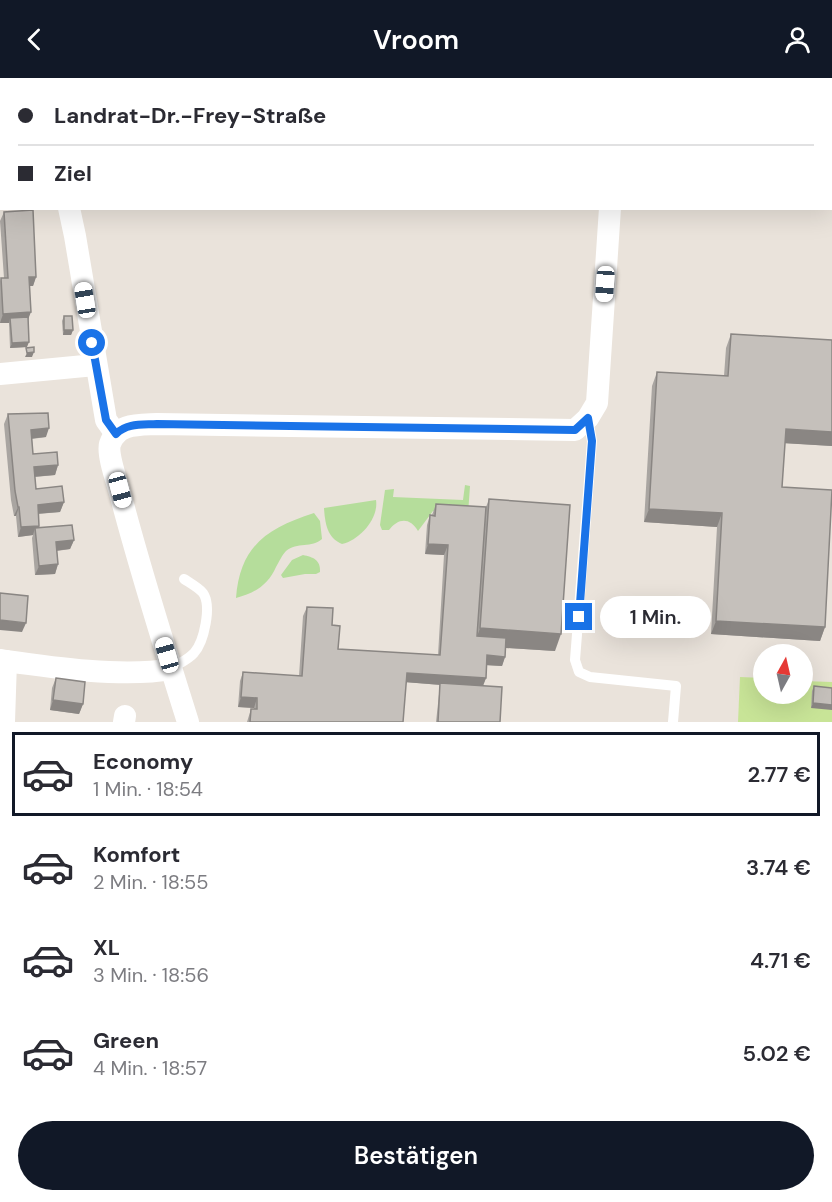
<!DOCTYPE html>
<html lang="de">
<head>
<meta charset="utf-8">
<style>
	:root { --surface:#fff; --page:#f7f7f7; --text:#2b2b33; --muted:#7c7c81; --line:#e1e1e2; --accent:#111827 }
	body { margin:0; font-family:"DM Sans",sans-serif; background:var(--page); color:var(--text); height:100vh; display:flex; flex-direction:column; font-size:22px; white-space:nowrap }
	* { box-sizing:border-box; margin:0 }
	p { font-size:20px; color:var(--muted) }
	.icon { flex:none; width:33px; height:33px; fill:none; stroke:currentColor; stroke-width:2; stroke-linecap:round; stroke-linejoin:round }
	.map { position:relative; height:644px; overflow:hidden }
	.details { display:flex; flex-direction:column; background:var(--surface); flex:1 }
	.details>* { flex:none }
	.banner { position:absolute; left:0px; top:0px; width:832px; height:132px; box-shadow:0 6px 24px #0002; display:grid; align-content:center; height:132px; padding:0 18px; background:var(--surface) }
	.needle { width:39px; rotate:8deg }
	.tools { position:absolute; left:753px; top:566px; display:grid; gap:12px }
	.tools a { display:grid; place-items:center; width:60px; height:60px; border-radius:50%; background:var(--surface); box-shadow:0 6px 24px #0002; font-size:30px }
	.end { position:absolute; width:27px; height:27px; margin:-14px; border:8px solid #1a73e8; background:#fff; box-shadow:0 0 0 3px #fff }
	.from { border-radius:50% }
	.bubble { position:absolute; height:42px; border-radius:21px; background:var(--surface); box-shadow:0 6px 24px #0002; font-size:20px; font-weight:600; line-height:42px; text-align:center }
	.car { position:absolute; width:18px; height:36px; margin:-18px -9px; border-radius:8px; box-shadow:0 0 4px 2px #0007; background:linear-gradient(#fff 24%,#345 0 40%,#fff 0 76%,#345 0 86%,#fff 0) }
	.banner b { display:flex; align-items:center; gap:21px; height:57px; font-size:22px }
	.banner b+b { border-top:2px solid var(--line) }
	.banner i { width:15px; height:15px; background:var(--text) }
	ul { padding:10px 0 0; list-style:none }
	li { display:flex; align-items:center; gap:18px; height:84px; margin:0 12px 9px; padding:0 6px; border:3px solid transparent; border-radius:0px }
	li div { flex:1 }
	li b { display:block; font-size:22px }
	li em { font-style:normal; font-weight:600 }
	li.active { border-color:var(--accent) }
	li>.icon { width:54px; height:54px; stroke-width:1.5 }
	.action { display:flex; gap:12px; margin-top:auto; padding:12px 18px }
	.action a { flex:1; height:69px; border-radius:36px; background:var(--accent); color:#fff; font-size:24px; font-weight:600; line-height:69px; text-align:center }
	header { display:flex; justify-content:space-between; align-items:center; height:78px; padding:0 18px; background:var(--accent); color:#fff; font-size:27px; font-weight:600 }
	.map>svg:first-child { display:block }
	.green { fill:#b5dd9b }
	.pitch { fill:#c8e497 }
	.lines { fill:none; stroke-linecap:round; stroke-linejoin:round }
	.service { stroke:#fff; stroke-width:10 }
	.minor { stroke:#fff; stroke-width:22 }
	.wall { fill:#a9a5a1 }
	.shaded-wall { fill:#8a8683 }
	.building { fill:#c5c0bb; stroke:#8a8683; stroke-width:1.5 }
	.route { stroke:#1a73e8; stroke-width:8 }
</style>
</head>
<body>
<header><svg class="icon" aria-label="back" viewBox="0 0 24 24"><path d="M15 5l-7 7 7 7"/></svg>Vroom<svg class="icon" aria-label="person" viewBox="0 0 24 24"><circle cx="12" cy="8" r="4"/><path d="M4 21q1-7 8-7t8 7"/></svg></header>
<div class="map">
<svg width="832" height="644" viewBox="0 0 832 644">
	<rect width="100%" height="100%" fill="#eae3db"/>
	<g class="green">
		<path d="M 17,0 L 131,0 L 131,1 L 18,2 Z"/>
		<path d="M 465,407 L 470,408 L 468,436 L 433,433 L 418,453 C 410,439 398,440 389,452 L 382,452 L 380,447 L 385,412 L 394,411 L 393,419 L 463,422 Z"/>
		<path d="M 376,422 C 379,440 360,462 342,466 C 327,460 325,445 324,430 Z"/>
		<path d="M 314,435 L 320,443 L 322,461 C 312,470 297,464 286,473 C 282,477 279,484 276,489 C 268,507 255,515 236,520 C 240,468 267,450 314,435 Z"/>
		<path d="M 303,477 C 313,479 321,482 320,494 L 316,496 L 305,496 L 283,500 L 281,497 L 292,482 Z"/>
	</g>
	<path class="pitch" d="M 740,599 L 763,600 L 764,615 L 802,615 L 803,603 L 832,604 L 832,644 L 738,644 Z"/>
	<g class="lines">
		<g class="service">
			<path d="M 588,341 L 592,363 L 575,582 L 579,594 L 590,599 L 676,608 L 673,644"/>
			<path d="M 171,591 C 178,586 189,581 194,575 C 204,564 212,528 203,515 C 199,510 190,505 184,501"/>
		</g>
		<g class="minor">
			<path d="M 5,0 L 5,2"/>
			<path d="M 620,2 L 620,0"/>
			<path d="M 69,130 L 75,158 L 106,342 L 116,356"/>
			<path d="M 0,296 L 95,287"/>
			<path d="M 0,582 C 49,589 123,600 171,591"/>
			<path d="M 4,644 L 6,583"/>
			<path d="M 124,644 L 125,638"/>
			<path d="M 188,644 C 164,568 140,492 120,415 C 117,404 107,376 110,366 C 117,345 139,347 157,346 L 575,352 L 588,340 L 597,325 L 610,130"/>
		</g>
	</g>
	<g class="wall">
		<path d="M 4,134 L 36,199 L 33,208 L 30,208 L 27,269 L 10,270 L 9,245 L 0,245 L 0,203 L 1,200 L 4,200 L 0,143 Z"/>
		<path d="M 64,238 L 73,252 L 71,257 L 63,257 L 62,243 Z"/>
		<path d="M 731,256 L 832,262 L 832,368 L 785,365 L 782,409 L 825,549 L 820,563 L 711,556 L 717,449 L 644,444 L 652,308 L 657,294 L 724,298 L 726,270 Z"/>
		<path d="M 8,336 L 46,359 L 32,361 L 33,376 L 58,387 L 55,397 L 35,399 L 36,411 L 64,424 L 60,434 L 38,436 L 39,450 L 74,462 L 70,471 L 57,473 L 58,486 L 55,496 L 35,497 L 32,460 L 33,457 L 18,459 L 16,438 L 14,438 L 11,422 L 4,346 Z"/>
		<path d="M 489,421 L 555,573 L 506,570 L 505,579 L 502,588 L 486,587 L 486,600 L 483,608 L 500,644 L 436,644 L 440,607 L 406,604 L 403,644 L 247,644 L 251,631 L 254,631 L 254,630 L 238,629 L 240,603 L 243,594 L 299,598 L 303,538 L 307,529 L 332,547 L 338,571 L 438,577 L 444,477 L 425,476 L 427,447 L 430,437 L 432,437 L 436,426 L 486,429 Z"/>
		<path d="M 56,600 L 83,626 L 79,636 L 50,632 L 52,610 Z"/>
		<path d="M 814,608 L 832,610 L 811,630 L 812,613 Z"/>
	</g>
	<g class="shaded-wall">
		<path d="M 29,199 L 36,199 L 33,208 L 26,208 Z"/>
		<path d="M 31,234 L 27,244 L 10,240 L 9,245 L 0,245 L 3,236 Z"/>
		<path d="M 64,252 L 73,252 L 71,257 L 63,257 Z"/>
		<path d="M 29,264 L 27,269 L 10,270 L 12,265 Z"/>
		<path d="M 34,274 L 32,279 L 25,279 L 27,275 Z"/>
		<path d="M 49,350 L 46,359 L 27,361 L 31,352 Z"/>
		<path d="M 786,351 L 832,354 L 832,368 L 781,365 Z"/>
		<path d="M 58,387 L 55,397 L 31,399 L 34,389 Z"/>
		<path d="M 64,424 L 60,434 L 34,436 L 38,427 Z"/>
		<path d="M 18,429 L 19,429 L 16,438 L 14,438 Z"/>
		<path d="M 649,431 L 722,435 L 717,449 L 644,444 Z"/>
		<path d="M 39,448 L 36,457 L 35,450 L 33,457 L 18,459 L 21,449 Z"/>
		<path d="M 74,462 L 70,471 L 53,473 L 56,464 Z"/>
		<path d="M 428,466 L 448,467 L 444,477 L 425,476 Z"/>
		<path d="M 58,486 L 55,496 L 35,497 L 39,488 Z"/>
		<path d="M 0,542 L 26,545 L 22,554 L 0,552 Z"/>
		<path d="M 716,543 L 825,549 L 820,563 L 711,556 Z"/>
		<path d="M 480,550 L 561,556 L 555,573 L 474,568 Z"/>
		<path d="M 487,577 L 505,579 L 502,588 L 484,587 Z"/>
		<path d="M 407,595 L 486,600 L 482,610 L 403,604 Z"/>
		<path d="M 241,619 L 257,620 L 254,630 L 238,629 Z"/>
		<path d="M 53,622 L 83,626 L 79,636 L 50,632 Z"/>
		<path d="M 813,625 L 832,627 L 832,632 L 811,630 Z"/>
	</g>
	<g class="building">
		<path d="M 0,87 L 2,88 L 2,103 L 0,112 Z"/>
		<path d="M 33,132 L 36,199 L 29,199 L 31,234 L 3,236 L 1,200 L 8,200 L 4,134 Z"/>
		<path d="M 64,238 L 72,238 L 73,252 L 64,252 Z"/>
		<path d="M 28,239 L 29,264 L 12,265 L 10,240 Z"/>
		<path d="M 731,256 L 832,262 L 832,354 L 786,351 L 782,409 L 832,412 L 825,549 L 716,543 L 722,435 L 649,431 L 657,294 L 728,298 Z"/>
		<path d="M 34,269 L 34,274 L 27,275 L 26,270 Z"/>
		<path d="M 48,335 L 49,350 L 31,352 L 33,376 L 57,374 L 58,387 L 34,389 L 36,411 L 62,408 L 64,424 L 38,427 L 39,448 L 21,449 L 19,429 L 18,429 L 15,413 L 8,336 Z"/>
		<path d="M 489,421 L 570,427 L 561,556 L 480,550 Z"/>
		<path d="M 436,426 L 486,429 L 477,558 L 506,560 L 505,579 L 487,577 L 486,600 L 407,595 L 403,644 L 250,644 L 251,631 L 257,631 L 257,620 L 241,619 L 243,594 L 302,598 L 307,529 L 333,530 L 332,547 L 340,548 L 338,571 L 440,577 L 448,467 L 428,466 L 430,437 L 435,438 Z"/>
		<path d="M 72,447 L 74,462 L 56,464 L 58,486 L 39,488 L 35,450 Z"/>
		<path d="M 0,515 L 28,518 L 26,545 L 0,542 Z"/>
		<path d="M 56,600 L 85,604 L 83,626 L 53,622 Z"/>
		<path d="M 440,605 L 502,609 L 500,644 L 438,644 Z"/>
		<path d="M 814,608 L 832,610 L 832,627 L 813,625 Z"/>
	</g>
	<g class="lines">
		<path class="route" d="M 92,265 L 106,342 L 116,356 C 127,345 142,347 157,346 L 575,352 L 588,340 L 592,363 L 579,539"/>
	</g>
</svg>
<div class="tools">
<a><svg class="needle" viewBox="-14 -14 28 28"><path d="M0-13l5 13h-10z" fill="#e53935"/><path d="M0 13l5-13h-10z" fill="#7c7c81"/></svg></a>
</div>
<i class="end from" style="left:92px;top:265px"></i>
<i class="end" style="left:579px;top:539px"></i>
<div class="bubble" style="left:600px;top:518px;width:111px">1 Min.</div>
<i class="car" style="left:605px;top:206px;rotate:184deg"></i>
<i class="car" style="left:85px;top:222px;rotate:351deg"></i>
<i class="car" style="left:120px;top:412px;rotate:165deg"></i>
<i class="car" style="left:167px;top:577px;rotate:344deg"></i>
<div class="banner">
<b><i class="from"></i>Landrat-Dr.-Frey-Straße</b>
<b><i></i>Ziel</b>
</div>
</div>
<section class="details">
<ul>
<li class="active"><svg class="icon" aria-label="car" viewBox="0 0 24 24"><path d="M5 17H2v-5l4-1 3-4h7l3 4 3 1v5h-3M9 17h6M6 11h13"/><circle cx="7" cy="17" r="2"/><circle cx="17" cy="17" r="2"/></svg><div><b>Economy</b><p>1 Min. · 18:54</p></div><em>2.77 €</em></li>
<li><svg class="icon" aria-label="car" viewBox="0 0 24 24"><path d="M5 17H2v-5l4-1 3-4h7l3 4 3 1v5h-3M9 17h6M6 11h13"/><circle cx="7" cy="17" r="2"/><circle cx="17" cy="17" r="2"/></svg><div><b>Komfort</b><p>2 Min. · 18:55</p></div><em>3.74 €</em></li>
<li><svg class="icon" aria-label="car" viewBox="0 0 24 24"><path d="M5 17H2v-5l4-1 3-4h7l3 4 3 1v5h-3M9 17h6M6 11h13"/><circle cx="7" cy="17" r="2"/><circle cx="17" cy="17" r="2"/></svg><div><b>XL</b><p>3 Min. · 18:56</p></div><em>4.71 €</em></li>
<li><svg class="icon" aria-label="car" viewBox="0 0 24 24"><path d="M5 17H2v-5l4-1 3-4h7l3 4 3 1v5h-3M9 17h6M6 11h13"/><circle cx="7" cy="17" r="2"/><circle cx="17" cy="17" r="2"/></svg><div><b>Green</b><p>4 Min. · 18:57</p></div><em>5.02 €</em></li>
</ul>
<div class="action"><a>Bestätigen</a></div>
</section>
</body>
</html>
